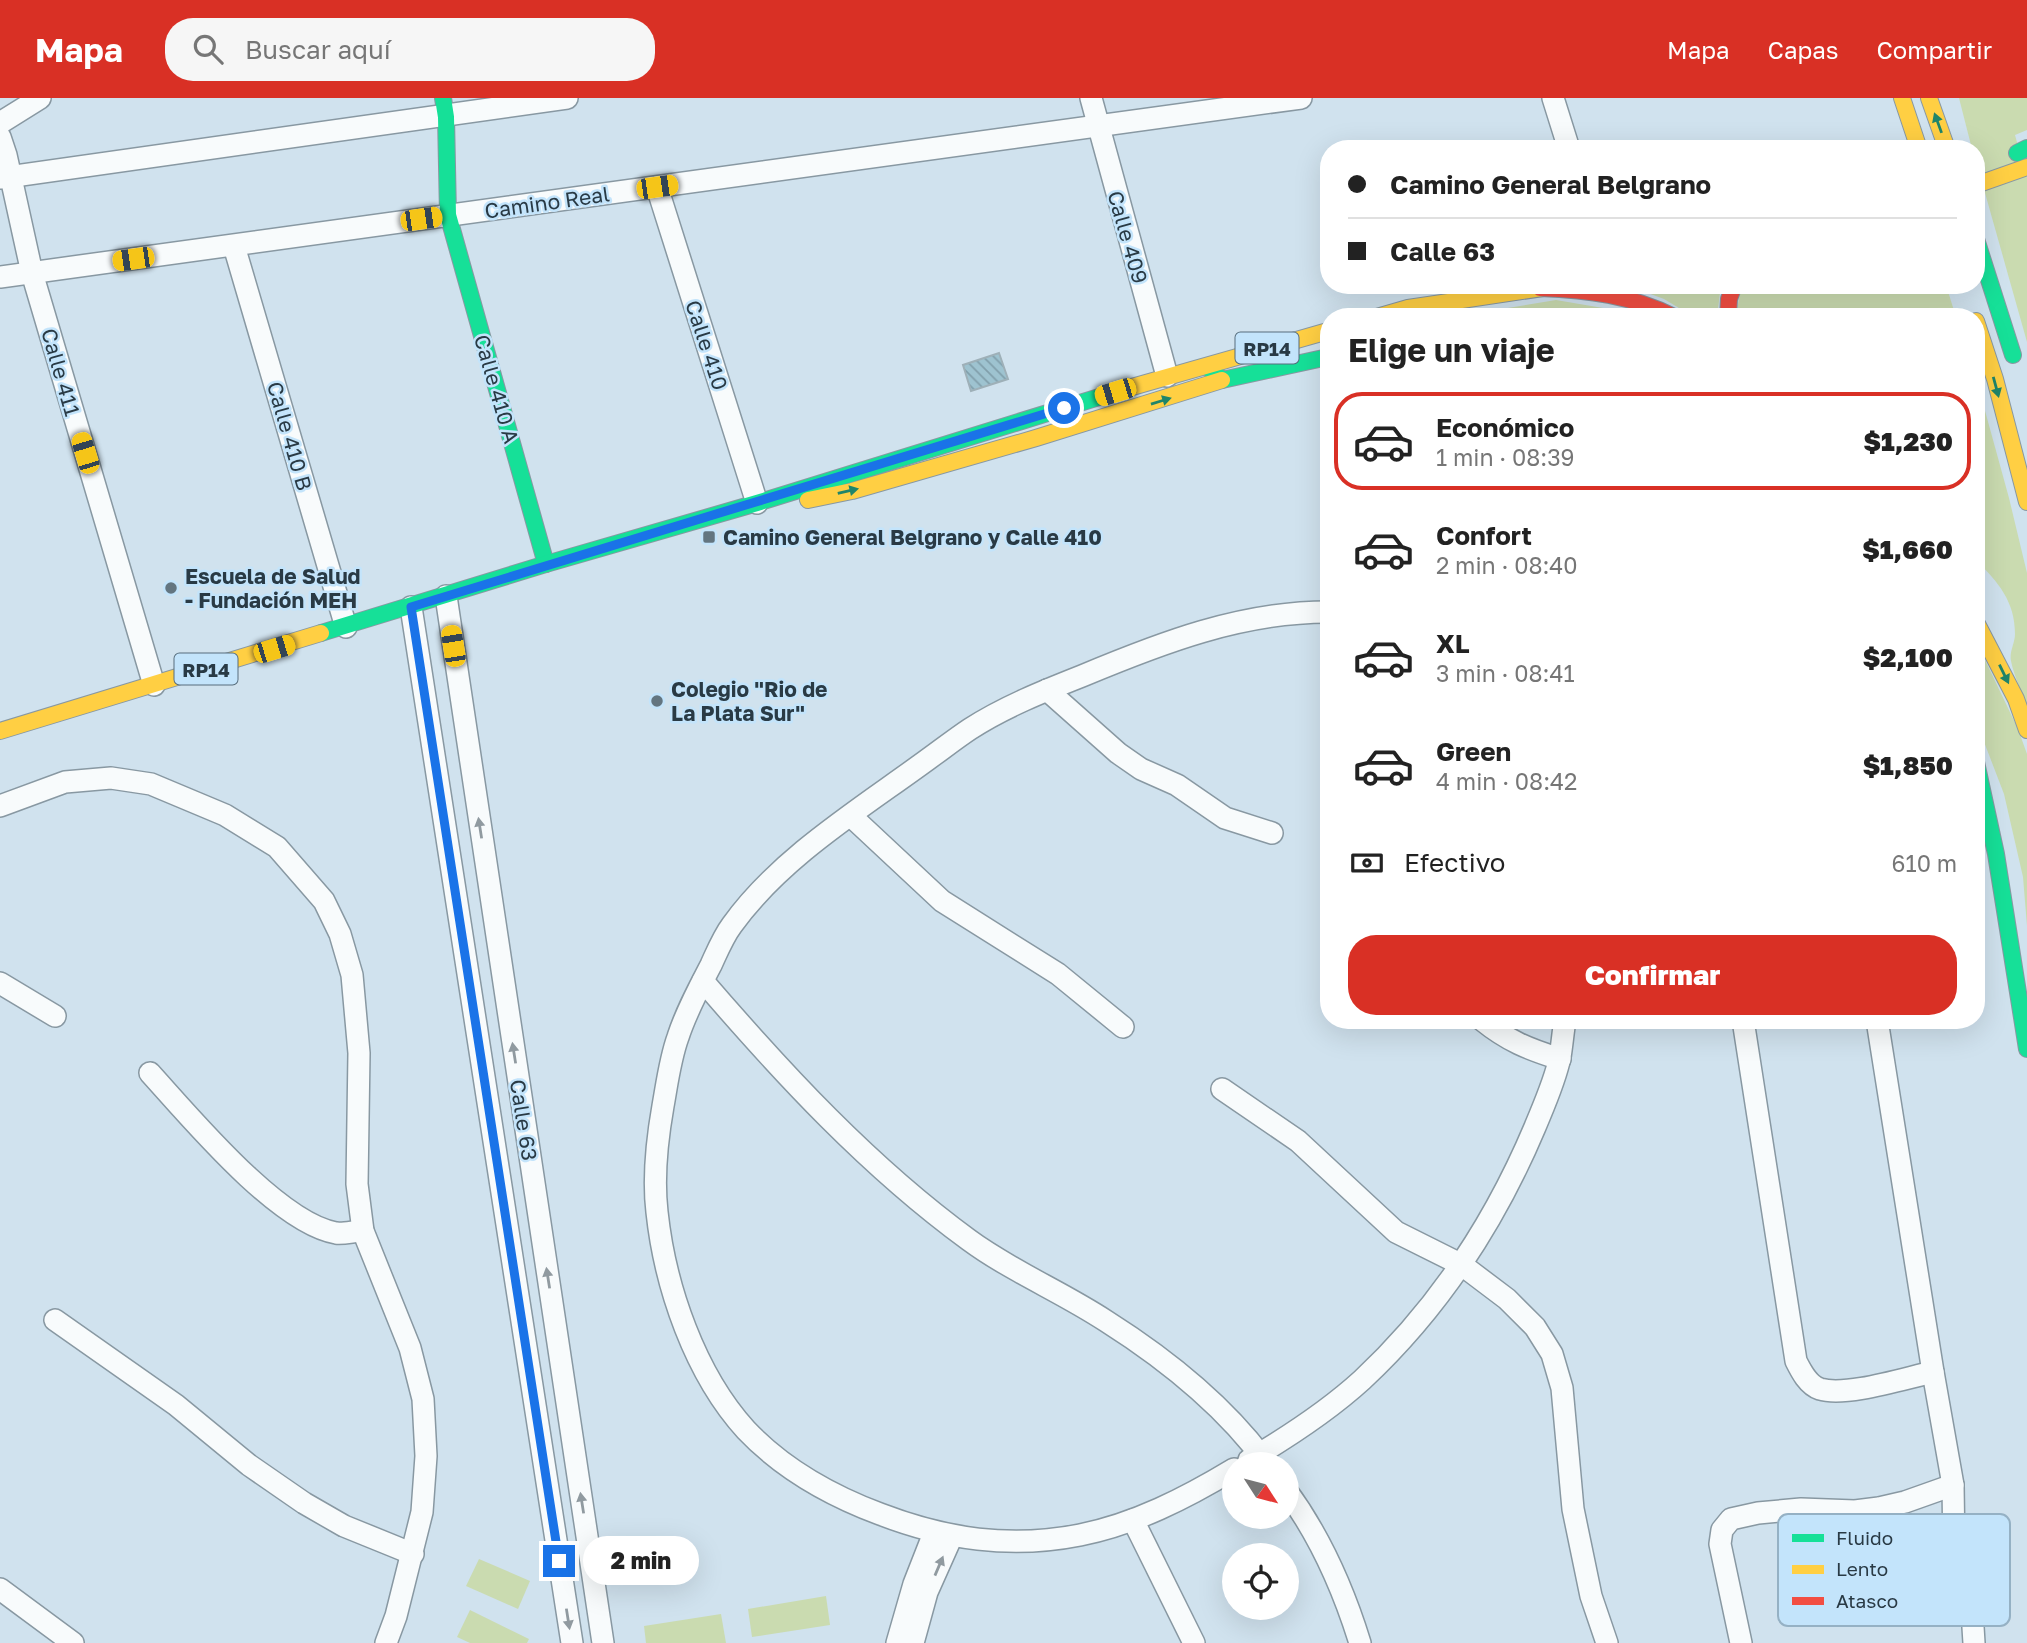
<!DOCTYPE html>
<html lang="es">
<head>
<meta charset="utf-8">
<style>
	:root { --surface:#fff; --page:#f6f6f6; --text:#222; --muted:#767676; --line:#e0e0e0; --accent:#d93025 }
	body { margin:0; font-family:"Golos Text",sans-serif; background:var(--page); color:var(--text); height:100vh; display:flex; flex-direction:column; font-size:26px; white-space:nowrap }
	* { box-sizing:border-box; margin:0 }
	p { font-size:23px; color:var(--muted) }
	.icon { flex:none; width:38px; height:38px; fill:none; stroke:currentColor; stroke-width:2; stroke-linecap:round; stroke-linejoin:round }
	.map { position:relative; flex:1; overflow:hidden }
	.details { position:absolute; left:1320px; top:210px; width:665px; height:721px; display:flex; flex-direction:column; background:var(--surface); border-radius:28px; box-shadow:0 7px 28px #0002 }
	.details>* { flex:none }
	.hud { position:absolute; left:1320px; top:42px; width:665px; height:154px; border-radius:28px; box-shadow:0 7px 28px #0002; display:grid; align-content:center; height:154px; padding:0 28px; background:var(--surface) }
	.needle { width:46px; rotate:126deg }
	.fabs { position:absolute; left:1222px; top:1354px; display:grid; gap:14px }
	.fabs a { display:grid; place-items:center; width:77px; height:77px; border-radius:50%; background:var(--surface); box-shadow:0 7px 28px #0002; font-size:35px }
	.end { position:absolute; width:32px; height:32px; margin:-16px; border:9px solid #1a73e8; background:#fff; box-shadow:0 0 0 4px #fff }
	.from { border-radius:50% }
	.bubble { position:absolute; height:49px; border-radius:24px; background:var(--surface); box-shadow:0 7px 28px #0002; font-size:23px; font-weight:800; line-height:49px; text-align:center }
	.car { position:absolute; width:21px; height:42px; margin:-21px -10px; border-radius:9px; box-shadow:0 0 5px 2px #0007; background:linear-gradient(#f5c518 24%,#345 0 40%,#f5c518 0 76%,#345 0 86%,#f5c518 0) }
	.hud b { display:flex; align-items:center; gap:24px; height:66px; font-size:26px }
	.hud b+b { border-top:2px solid var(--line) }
	.hud i { width:18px; height:18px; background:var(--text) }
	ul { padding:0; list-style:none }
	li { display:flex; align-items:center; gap:21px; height:98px; margin:0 14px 10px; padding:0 14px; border:4px solid transparent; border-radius:28px }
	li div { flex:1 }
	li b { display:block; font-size:26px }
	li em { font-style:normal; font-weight:800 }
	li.active { border-color:var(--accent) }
	li>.icon { width:63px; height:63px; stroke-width:1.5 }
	h2 { padding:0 28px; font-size:32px; line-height:84px }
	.pay { display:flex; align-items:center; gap:18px; height:77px; padding:0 28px; font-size:26px }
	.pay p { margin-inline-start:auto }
	.action { display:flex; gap:14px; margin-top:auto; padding:14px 28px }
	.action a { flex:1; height:80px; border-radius:28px; background:var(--accent); color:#fff; font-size:28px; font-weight:800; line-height:80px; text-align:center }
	header { display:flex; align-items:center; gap:42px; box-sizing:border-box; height:98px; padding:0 35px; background:var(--accent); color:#fff }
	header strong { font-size:33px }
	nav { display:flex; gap:38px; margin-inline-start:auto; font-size:24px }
	.search { width:490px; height:63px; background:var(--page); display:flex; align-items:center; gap:18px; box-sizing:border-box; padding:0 24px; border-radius:28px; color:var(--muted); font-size:26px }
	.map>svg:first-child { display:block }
	.grass { fill:#cadbb0 }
	.building { fill:url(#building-back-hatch); stroke:#9eb0b8; stroke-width:2 }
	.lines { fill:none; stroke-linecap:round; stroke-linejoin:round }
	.street-casing { stroke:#8898a2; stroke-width:24 }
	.fast-casing { stroke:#8898a2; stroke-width:18 }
	.slow-casing { stroke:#8898a2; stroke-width:18 }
	.jam-casing { stroke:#8898a2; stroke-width:18 }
	.street { stroke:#f8fbfc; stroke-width:21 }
	.fast { stroke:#16e098; stroke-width:16 }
	.slow { stroke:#ffcf43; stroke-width:16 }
	.jam { stroke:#f24e42; stroke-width:16 }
	.oneway { fill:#20856a }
	.oneway2 { fill:#909aa0 }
	.route { stroke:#1a73e8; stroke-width:9 }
	.poi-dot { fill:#637580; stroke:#c3e4fb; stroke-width:2.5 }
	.labels { text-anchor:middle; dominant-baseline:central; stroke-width:5; stroke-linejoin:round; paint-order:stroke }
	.shield { fill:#c3e4fb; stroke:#576d7c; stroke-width:2 }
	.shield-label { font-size:19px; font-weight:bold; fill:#293a45 }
	.street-label { font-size:21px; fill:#293a45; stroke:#c3e4fb }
	.poi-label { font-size:21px; font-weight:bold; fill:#293a45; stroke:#c3e4fb; text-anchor:start }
	.key { fill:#c3e4fb; stroke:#95b1c4; stroke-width:2 }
	.key-label { font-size:19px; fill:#293a45 }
</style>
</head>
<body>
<header>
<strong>Mapa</strong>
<div class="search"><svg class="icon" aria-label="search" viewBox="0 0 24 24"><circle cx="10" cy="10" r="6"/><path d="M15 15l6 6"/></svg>Buscar aquí</div>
<nav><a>Mapa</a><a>Capas</a><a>Compartir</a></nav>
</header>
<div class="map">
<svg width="2027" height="1545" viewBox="0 0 2027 1545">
	<defs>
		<pattern id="building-back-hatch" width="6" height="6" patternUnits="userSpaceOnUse" patternTransform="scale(1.75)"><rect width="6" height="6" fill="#9ec3d0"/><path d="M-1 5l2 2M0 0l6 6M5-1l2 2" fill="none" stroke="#819fab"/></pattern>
	</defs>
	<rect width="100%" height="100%" fill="#d0e2ee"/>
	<g class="grass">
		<path d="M 1959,0 L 2027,0 L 2027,32 L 2015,37 L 2027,80 L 2027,244 L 1976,63 L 1976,51 L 1972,51 Z"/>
		<path d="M 1626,187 L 1721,187 L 1717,219 L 1694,219 L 1664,201 Z"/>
		<path d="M 1741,187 L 1946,187 L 1956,219 L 1736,219 Z"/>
		<path d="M 1556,202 L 1656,219 L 1453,219 Z"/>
		<path d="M 1976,280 L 2009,400 L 2027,475 L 2027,609 C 2022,594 2014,578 2011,563 C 2009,554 2015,545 2015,536 C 2015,503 1998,484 1976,462 Z"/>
		<path d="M 1976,543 L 2018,631 L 2027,656 L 2027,828 L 2023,779 L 2004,696 L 1976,623 Z"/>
		<path d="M 479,1461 L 530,1483 L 518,1511 L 466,1488 Z"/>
		<path d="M 826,1498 L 830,1527 L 752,1539 L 748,1511 Z"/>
		<path d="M 470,1512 L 529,1541 L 527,1545 L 470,1545 L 457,1539 Z"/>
		<path d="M 721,1516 L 726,1545 L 646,1545 L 644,1528 Z"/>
	</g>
	<path class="building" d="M 999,255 L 1008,281 L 971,293 L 963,267 Z"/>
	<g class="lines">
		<g class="street-casing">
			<g id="street">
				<path d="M 1091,0 L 1167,278"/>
				<path d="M 1553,0 L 1569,51"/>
				<path d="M 0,25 L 40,0"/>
				<path d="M 0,39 L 6,57 L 32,175 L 154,587"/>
				<path d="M 0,80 L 567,0"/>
				<path d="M 657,89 L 757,405"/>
				<path d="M 234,148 L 346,529"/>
				<path d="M 0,179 L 1301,0"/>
				<path d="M 446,498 L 603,1545"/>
				<path d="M 411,509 L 572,1545"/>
				<path d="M 1047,592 L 1118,655 L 1141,671 L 1177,687 L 1225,720 L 1272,735"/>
				<path d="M 0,708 L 65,684 L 111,680 L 151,686 L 225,717 L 277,749 L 324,803 L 340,836 L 352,877 L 359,955 L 357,1086 L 363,1133 L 410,1250 L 423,1301 L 426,1358 L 422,1414 L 396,1518 L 386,1545"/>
				<path d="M 851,718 L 942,803 L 1058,876 L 1123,929"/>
				<path d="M 703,883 C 783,976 869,1069 969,1142 C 1011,1173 1062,1194 1106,1223 C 1166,1261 1226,1309 1268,1367"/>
				<path d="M 0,885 L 55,918"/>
				<path d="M 1482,922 C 1508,943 1528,951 1560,961"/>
				<path d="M 1743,922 L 1796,1263 C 1801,1273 1808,1287 1820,1291 C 1846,1299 1905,1280 1933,1274"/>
				<path d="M 1877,922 L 1933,1274 L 1953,1387 L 1954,1453 L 1958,1477 L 1969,1498 L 1972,1513 L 1974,1545"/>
				<path d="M 150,975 C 190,1019 278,1125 336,1135 C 344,1136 355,1133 363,1133"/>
				<path d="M 1222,991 L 1298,1043 L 1396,1134 L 1462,1167 L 1507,1201 L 1535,1229 L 1552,1256 L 1562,1290 L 1573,1411 L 1591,1498 L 1607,1545"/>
				<path d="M 55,1222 L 176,1307 L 249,1367 L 304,1405 L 344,1428 L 413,1456"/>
				<path d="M 1249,1362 C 1288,1339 1328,1313 1362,1282 C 1437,1212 1495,1124 1535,1029 C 1544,1007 1555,983 1560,959 C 1562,947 1563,934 1565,922"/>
				<path d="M 1234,1371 C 1186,1400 1135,1426 1080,1437 C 1010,1451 945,1441 880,1416 C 832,1398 782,1370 746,1332 C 695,1276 665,1189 657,1114 C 653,1080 657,1042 663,1008 C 667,986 670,961 678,939 C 686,914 699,890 711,867 C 717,854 723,839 732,827 C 780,760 860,711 927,662 C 941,652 955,641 970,631 C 1004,609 1044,593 1082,578 C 1161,545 1241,514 1328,514"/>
				<path d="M 1286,1392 C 1320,1438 1343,1490 1360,1545"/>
				<path d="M 1133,1422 L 1194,1545"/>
				<path d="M 0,1491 L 73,1545"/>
				<path d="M 897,1545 L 914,1486 L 934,1435"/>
				<path d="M 913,1545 L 927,1494 L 952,1438"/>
				<path d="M 1741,1545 L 1720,1446 L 1722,1432 L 1731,1421 L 1758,1415 L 1801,1411 L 1855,1413 L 1879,1410 L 1905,1404 L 1953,1387"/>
			</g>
		</g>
		<g class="fast-casing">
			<g id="fast">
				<path d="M 443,0 L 446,19 L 448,117 L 546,466"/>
				<path d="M 2017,55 L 2027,50"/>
				<path d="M 1976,141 L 2013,257"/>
				<path d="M 1209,270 L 1222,282 L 1328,259"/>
				<path d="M 321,535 L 546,466 L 757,405 L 1125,291"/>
				<path d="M 1976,664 L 1996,756 L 2027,951"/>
			</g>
		</g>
		<g class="slow-casing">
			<g id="slow">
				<path d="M 1902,0 L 1919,51"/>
				<path d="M 1929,0 L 1947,51"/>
				<path d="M 1976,87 L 2027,69"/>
				<path d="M 1377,219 L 1408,210 L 1563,187"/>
				<path d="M 1976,223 L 1995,281 L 2027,404"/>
				<path d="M 1125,291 L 1328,233"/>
				<path d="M 808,402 L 852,393 L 1036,340 L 1222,282"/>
				<path d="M 1976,524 L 2016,601 L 2027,632"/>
				<path d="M 0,633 L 321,535"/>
			</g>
		</g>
		<g class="jam-casing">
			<g id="jam">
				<path d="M 1540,190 C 1588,192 1631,197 1674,219"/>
				<path d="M 1728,219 L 1729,201 L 1734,187"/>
			</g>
		</g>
		<use href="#street" class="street"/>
		<use href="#fast" class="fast"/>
		<use href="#slow" class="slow"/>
		<use href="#jam" class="jam"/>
	</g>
	<defs><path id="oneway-solid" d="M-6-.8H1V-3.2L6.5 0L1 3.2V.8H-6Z" transform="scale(1.75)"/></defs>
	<g class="oneway">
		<use href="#oneway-solid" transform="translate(1938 25) rotate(-110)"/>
		<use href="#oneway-solid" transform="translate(1996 289) rotate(75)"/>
		<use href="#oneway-solid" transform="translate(1161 303) rotate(-17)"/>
		<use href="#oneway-solid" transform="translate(848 393) rotate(-13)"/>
		<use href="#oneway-solid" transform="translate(2004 576) rotate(64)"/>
	</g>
	<g class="oneway2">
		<use href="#oneway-solid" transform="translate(480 730) rotate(-99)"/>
		<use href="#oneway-solid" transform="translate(514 955) rotate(-99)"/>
		<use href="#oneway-solid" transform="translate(548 1180) rotate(-99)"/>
		<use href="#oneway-solid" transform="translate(582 1405) rotate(-99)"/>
		<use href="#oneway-solid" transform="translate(939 1468) rotate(-67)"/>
		<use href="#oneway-solid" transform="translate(568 1521) rotate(81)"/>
	</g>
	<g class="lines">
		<path class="route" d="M 559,1463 L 411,509 L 1064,310"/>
	</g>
	<g class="poi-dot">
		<rect x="702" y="432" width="14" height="14" rx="3.5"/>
		<circle cx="171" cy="490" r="7"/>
		<circle cx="657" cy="603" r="7"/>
	</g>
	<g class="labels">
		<g class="shield">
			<rect x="1235.5" y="234.5" width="63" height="31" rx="5"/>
			<rect x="174.5" y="555.5" width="63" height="31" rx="5"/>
		</g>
		<g class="shield-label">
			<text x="1267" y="250">RP14</text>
			<text x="206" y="571">RP14</text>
		</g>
		<g class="street-label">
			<text transform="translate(547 104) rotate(-8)">Camino Real</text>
			<text transform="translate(1128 139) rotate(74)">Calle 409</text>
			<text transform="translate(707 247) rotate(72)">Calle 410</text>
			<text transform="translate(61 274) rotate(74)">Calle 411</text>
			<text transform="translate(497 291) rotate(74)">Calle 410 A</text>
			<text transform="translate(290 338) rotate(74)">Calle 410 B</text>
			<text transform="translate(524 1022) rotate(81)">Calle 63</text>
		</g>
		<g class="poi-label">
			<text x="723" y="439">Camino General Belgrano y Calle 410</text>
			<text x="185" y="478">Escuela de Salud<tspan x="185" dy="24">- Fundación MEH</tspan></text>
			<text x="671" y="591">Colegio "Rio de<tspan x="671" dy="24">La Plata Sur"</tspan></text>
		</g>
	</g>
	<rect x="1778" y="1416" width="232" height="112" rx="10" class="key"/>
	<rect x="1792" y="1436" width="32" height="8" fill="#16e098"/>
	<rect x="1792" y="1467" width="32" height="9" fill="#ffcf43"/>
	<rect x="1792" y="1499" width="32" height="8" fill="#f24e42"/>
	<g class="key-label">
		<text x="1836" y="1447">Fluido</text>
		<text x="1836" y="1478">Lento</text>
		<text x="1836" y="1510">Atasco</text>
	</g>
</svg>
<div class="fabs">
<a><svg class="needle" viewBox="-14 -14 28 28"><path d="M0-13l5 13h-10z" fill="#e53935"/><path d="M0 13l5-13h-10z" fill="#767676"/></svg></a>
<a><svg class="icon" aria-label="locate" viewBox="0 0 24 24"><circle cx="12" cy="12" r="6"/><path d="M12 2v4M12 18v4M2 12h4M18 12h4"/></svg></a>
</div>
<i class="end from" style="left:1064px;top:310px"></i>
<i class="end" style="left:559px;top:1463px"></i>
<div class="bubble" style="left:583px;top:1438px;width:116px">2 min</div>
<i class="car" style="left:657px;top:89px;rotate:82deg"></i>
<i class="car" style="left:421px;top:121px;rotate:82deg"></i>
<i class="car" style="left:133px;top:161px;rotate:262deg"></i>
<i class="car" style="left:1115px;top:294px;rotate:253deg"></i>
<i class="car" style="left:85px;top:355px;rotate:343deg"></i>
<i class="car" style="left:453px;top:548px;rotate:351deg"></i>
<i class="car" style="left:274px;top:551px;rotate:73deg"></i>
<div class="hud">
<b><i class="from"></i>Camino General Belgrano</b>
<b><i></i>Calle 63</b>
</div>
<section class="details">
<h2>Elige un viaje</h2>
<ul>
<li class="active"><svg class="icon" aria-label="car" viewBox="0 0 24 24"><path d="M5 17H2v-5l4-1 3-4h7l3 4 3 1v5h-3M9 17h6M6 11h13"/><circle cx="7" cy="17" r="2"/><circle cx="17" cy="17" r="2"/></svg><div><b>Económico</b><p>1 min · 08:39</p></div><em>$1,230</em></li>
<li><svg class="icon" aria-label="car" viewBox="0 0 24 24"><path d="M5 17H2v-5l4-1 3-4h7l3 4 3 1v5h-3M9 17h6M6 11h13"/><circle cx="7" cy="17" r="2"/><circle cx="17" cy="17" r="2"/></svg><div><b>Confort</b><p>2 min · 08:40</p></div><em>$1,660</em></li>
<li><svg class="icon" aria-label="car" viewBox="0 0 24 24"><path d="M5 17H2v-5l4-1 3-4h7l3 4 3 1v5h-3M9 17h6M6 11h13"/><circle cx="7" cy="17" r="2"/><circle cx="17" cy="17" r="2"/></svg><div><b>XL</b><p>3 min · 08:41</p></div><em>$2,100</em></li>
<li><svg class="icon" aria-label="car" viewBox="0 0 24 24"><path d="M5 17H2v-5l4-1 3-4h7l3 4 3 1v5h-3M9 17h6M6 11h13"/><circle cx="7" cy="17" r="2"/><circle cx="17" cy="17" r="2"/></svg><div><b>Green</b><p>4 min · 08:42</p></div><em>$1,850</em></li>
</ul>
<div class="pay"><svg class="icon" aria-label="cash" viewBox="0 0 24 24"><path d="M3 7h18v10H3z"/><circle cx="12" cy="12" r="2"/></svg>Efectivo<p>610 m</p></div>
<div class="action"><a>Confirmar</a></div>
</section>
</div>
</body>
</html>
